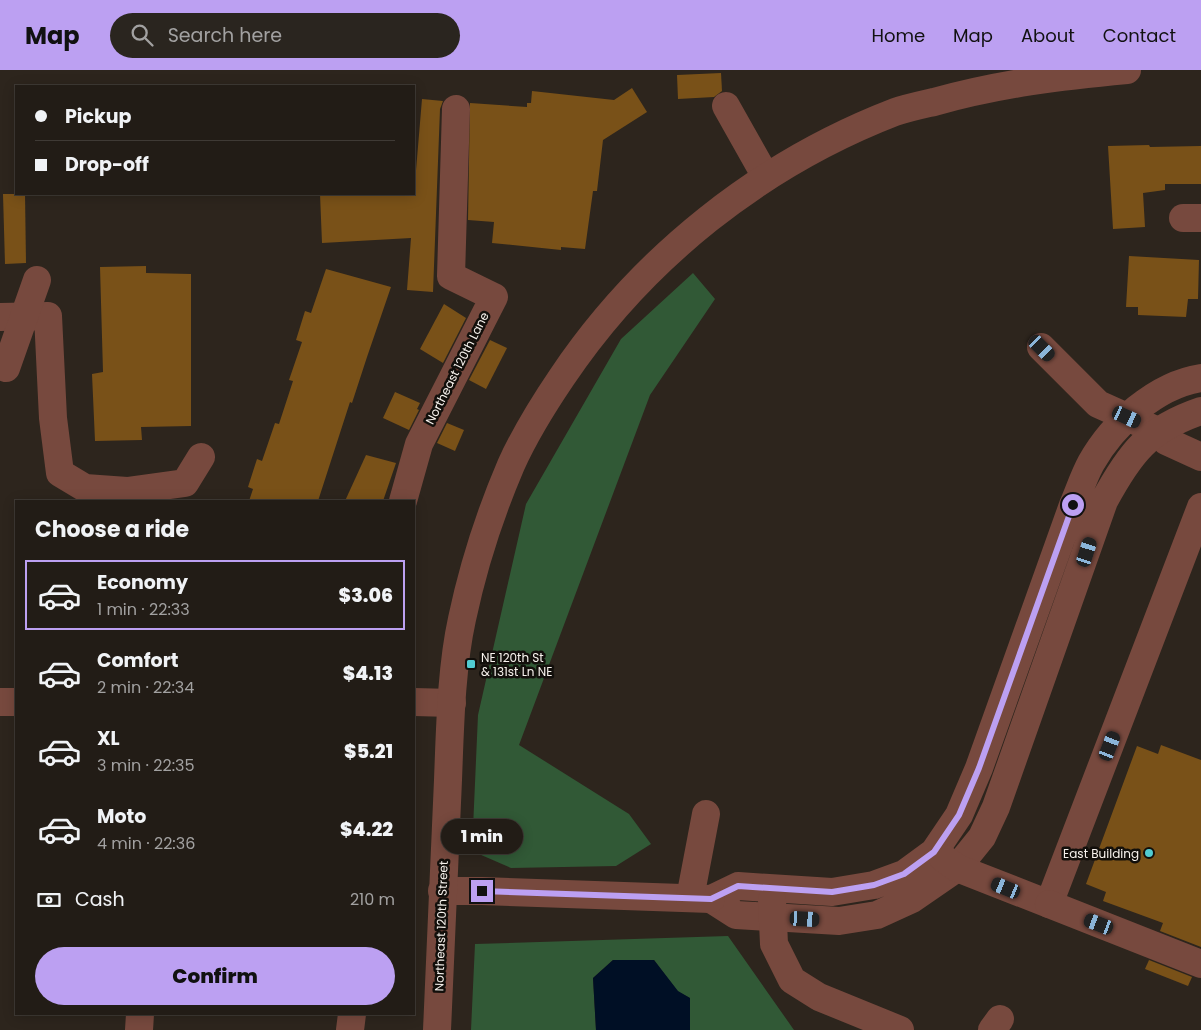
<!DOCTYPE html>
<html lang="en">
<head>
<meta charset="utf-8">
<style>
	:root { --surface:#221c16; --page:#2a251f; --text:#f1f3f6; --muted:#a2a1a1; --line:#3f3a35; --accent:#bca0f2 }
	body { margin:0; font-family:Poppins,sans-serif; background:var(--page); color:var(--text); height:100vh; display:flex; flex-direction:column; font-size:19px; white-space:nowrap }
	* { box-sizing:border-box; margin:0 }
	p { font-size:16px; color:var(--muted) }
	.icon { flex:none; width:28px; height:28px; fill:none; stroke:currentColor; stroke-width:2; stroke-linecap:round; stroke-linejoin:round }
	.map { position:relative; flex:1; overflow:hidden }
	.panel { position:absolute; left:15px; top:430px; width:400px; height:515px; display:flex; flex-direction:column; background:var(--surface); border-radius:0px; box-shadow:0 2px 12px #0003,0 0 0 1px var(--line) }
	.panel>* { flex:none }
	.banner { position:absolute; left:15px; top:15px; width:400px; height:110px; border-radius:0px; box-shadow:0 2px 12px #0003,0 0 0 1px var(--line); display:grid; align-content:center; height:110px; padding:0 20px; background:var(--surface) }
	.end { position:absolute; width:22px; height:22px; margin:-11px; border:6px solid #bca0f2; background:#111; box-shadow:0 0 0 2px #111 }
	.from { border-radius:50% }
	.bubble { position:absolute; height:35px; border-radius:18px; background:var(--surface); box-shadow:0 2px 12px #0003,0 0 0 1px var(--line); font-size:16px; font-weight:800; line-height:35px; text-align:center }
	.car { position:absolute; width:15px; height:30px; margin:-15px -8px; border-radius:6px; box-shadow:0 0 4px 1px #0007; background:linear-gradient(#222 24%,#8ab4d8 0 40%,#222 0 76%,#8ab4d8 0 86%,#222 0) }
	.banner b { display:flex; align-items:center; gap:18px; height:48px; font-size:19px }
	.banner b+b { border-top:1px solid var(--line) }
	.banner i { width:12px; height:12px; background:var(--text) }
	ul { padding:0; list-style:none }
	li { display:flex; align-items:center; gap:15px; height:70px; margin:0 10px 8px; padding:0 10px; border:2px solid transparent; border-radius:0px }
	li div { flex:1 }
	li b { display:block; font-size:19px }
	li em { font-style:normal; font-weight:800 }
	li.on { border-color:var(--accent) }
	li>.icon { width:45px; height:45px; stroke-width:1.5 }
	h2 { padding:0 20px; font-size:22px; line-height:60px }
	.pay { display:flex; align-items:center; gap:12px; height:55px; padding:0 20px; font-size:19px }
	.pay p { margin-inline-start:auto }
	.cta { display:flex; gap:10px; margin-top:auto; padding:10px 20px }
	.cta a { flex:1; height:58px; border-radius:30px; background:var(--accent); color:#111; font-size:20px; font-weight:800; line-height:58px; text-align:center }
	header { display:flex; align-items:center; gap:30px; box-sizing:border-box; height:70px; padding:0 25px; background:var(--accent); color:#111 }
	header strong { font-size:24px }
	nav { display:flex; gap:28px; margin-inline-start:auto; font-size:18px }
	.search { width:350px; height:45px; background:var(--page); display:flex; align-items:center; gap:12px; box-sizing:border-box; padding:0 18px; border-radius:28px; color:var(--muted); font-size:19px }
	.map>svg:first-child { display:block }
	.green { fill:#315936 }
	.water { fill:#000f25 }
	.building { fill:#795118 }
	.lines { fill:none; stroke-linecap:round; stroke-linejoin:round }
	.minor { stroke:#77493e; stroke-width:28 }
	.route { stroke:#bca0f2; stroke-width:6 }
	.poi-dot { fill:#51ccd2; stroke:#120f0b; stroke-width:2 }
	.labels { text-anchor:middle; dominant-baseline:central; stroke-width:5; stroke-linejoin:round; paint-order:stroke }
	.street-label { font-size:12px; fill:#f8f3ee; stroke:#120f0b }
	.poi-label { font-size:12px; fill:#f8f3ee; stroke:#120f0b; text-anchor:start }
</style>
</head>
<body>
<header>
<strong>Map</strong>
<div class="search"><svg class="icon" aria-label="search" viewBox="0 0 24 24"><circle cx="10" cy="10" r="6"/><path d="M15 15l6 6"/></svg>Search here</div>
<nav><a>Home</a><a>Map</a><a>About</a><a>Contact</a></nav>
</header>
<div class="map">
<svg width="1201" height="960" viewBox="0 0 1201 960">
	<rect width="100%" height="100%" fill="#2d251d"/>
	<g class="green">
		<path d="M 693,203 L 715,229 L 650,325 L 519,675 L 629,744 L 651,774 L 616,796 L 511,798 L 472,781 L 478,645 L 526,434 L 621,269 Z"/>
		<path d="M 728,866 L 794,960 L 690,960 L 690,928 L 678,922 L 654,890 L 613,890 L 593,908 L 596,960 L 471,960 L 475,874 Z"/>
	</g>
	<path class="water" d="M 613,890 L 654,890 L 678,921 L 690,928 L 690,960 L 596,960 L 593,908 Z"/>
	<g class="building">
		<path d="M 721,3 L 722,21 L 714,27 L 678,29 L 677,5 Z"/>
		<path d="M 632,18 L 647,42 L 603,70 L 597,121 L 593,121 L 585,179 L 561,177 L 561,180 L 492,173 L 494,152 L 468,150 L 470,33 L 527,37 L 527,33 L 531,33 L 532,21 L 614,30 Z"/>
		<path d="M 422,29 L 443,31 L 440,39 L 433,222 L 407,220 L 411,168 L 322,173 L 320,124 L 414,124 Z"/>
		<path d="M 1149,75 L 1150,77 L 1201,76 L 1201,114 L 1165,114 L 1165,120 L 1143,123 L 1145,157 L 1113,159 L 1108,76 Z"/>
		<path d="M 3,124 L 25,124 L 26,193 L 5,194 Z"/>
		<path d="M 1129,186 L 1199,190 L 1198,229 L 1188,229 L 1186,247 L 1138,245 L 1138,237 L 1126,237 Z"/>
		<path d="M 146,196 L 146,203 L 191,204 L 191,356 L 141,357 L 142,370 L 95,371 L 92,304 L 103,302 L 100,197 Z"/>
		<path d="M 326,199 L 391,217 L 367,287 L 352,333 L 350,332 L 318,431 L 249,431 L 253,419 L 248,417 L 257,389 L 262,391 L 275,353 L 279,354 L 293,311 L 289,310 L 302,272 L 296,270 L 305,241 L 311,243 Z"/>
		<path d="M 444,234 L 466,248 L 443,293 L 420,279 Z"/>
		<path d="M 490,270 L 507,278 L 486,319 L 469,310 Z"/>
		<path d="M 395,322 L 420,333 L 417,339 L 419,340 L 409,360 L 383,348 Z"/>
		<path d="M 447,353 L 464,360 L 455,381 L 437,373 Z"/>
		<path d="M 366,385 L 396,393 L 383,431 L 345,431 Z"/>
		<path d="M 1161,675 L 1201,690 L 1201,877 L 1160,861 L 1163,853 L 1103,831 L 1106,822 L 1086,814 L 1137,676 L 1158,684 Z"/>
		<path d="M 1149,890 L 1192,907 L 1188,916 L 1145,899 Z"/>
	</g>
	<g class="lines">
		<g class="minor">
			<path d="M 726,36 L 766,107"/>
			<path d="M 1183,148 L 1201,148"/>
			<path d="M 0,247 L 48,246 L 53,348 L 60,403 L 85,418 L 127,421 L 185,413 L 201,387"/>
			<path d="M 1041,277 L 1098,334 L 1158,361 L 1166,371 L 1201,387"/>
			<path d="M 6,298 L 37,210"/>
			<path d="M 1201,308 C 1156,315 1113,354 1091,393 C 1084,406 1079,421 1073,435 L 979,698 L 959,745 L 934,782 L 904,804 L 874,815 L 832,822 L 738,816 L 711,829 L 736,845 L 839,851 L 877,845 L 912,829 L 957,798 L 982,767 L 996,737 L 1104,431 C 1130,383 1148,359 1201,341"/>
			<path d="M 403,431 L 419,374 L 494,227 L 451,206 L 456,39"/>
			<path d="M 0,632 L 16,632"/>
			<path d="M 414,632 L 452,633"/>
			<path d="M 943,788 L 957,798 L 1049,834 L 1201,437"/>
			<path d="M 442,821 L 482,821 L 711,829"/>
			<path d="M 690,828 L 706,744"/>
			<path d="M 772,830 L 774,874 L 792,910 L 819,927 L 900,960"/>
			<path d="M 1049,834 L 1201,894"/>
			<path d="M 139,960 L 140,944"/>
			<path d="M 350,960 L 352,944"/>
			<path d="M 437,960 C 440,877 444,794 448,710 C 450,659 451,599 462,549 C 473,497 490,444 511,395 C 525,364 543,335 562,307 C 642,188 760,94 895,42 C 907,38 921,35 934,32 C 998,14 1061,6 1127,0"/>
			<path d="M 992,960 L 1000,949"/>
		</g>
	</g>
	<g class="lines">
		<path class="route" d="M 482,821 L 711,829 L 738,816 L 832,822 L 874,815 L 904,804 L 934,782 L 959,745 L 979,698 L 1073,435"/>
	</g>
	<g class="poi-dot">
		<rect x="466" y="589" width="10" height="10" rx="2.5"/>
		<circle cx="1149" cy="783" r="5"/>
	</g>
	<g class="labels">
		<g class="street-label">
			<text transform="translate(457 298) rotate(-63)">Northeast 120th Lane</text>
			<text transform="translate(441 856) rotate(-88)">Northeast 120th Street</text>
		</g>
		<g class="poi-label">
			<text x="481" y="587">NE 120th St<tspan x="481" dy="14">&amp; 131st Ln NE</tspan></text>
			<text x="1139" y="783" text-anchor="end">East Building</text>
		</g>
	</g>
</svg>
<i class="end from" style="left:1073px;top:435px"></i>
<i class="end" style="left:482px;top:821px"></i>
<div class="bubble" style="left:441px;top:749px;width:82px">1 min</div>
<i class="car" style="left:1042px;top:278px;rotate:135deg"></i>
<i class="car" style="left:1127px;top:347px;rotate:115deg"></i>
<i class="car" style="left:1087px;top:482px;rotate:18deg"></i>
<i class="car" style="left:1110px;top:676px;rotate:21deg"></i>
<i class="car" style="left:1006px;top:818px;rotate:292deg"></i>
<i class="car" style="left:805px;top:849px;rotate:93deg"></i>
<i class="car" style="left:1099px;top:854px;rotate:291deg"></i>
<div class="banner">
<b><i class="from"></i>Pickup</b>
<b><i></i>Drop-off</b>
</div>
<section class="panel">
<h2>Choose a ride</h2>
<ul>
<li class="on"><svg class="icon" aria-label="car" viewBox="0 0 24 24"><path d="M5 17H2v-5l4-1 3-4h7l3 4 3 1v5h-3M9 17h6M6 11h13"/><circle cx="7" cy="17" r="2"/><circle cx="17" cy="17" r="2"/></svg><div><b>Economy</b><p>1 min · 22:33</p></div><em>$3.06</em></li>
<li><svg class="icon" aria-label="car" viewBox="0 0 24 24"><path d="M5 17H2v-5l4-1 3-4h7l3 4 3 1v5h-3M9 17h6M6 11h13"/><circle cx="7" cy="17" r="2"/><circle cx="17" cy="17" r="2"/></svg><div><b>Comfort</b><p>2 min · 22:34</p></div><em>$4.13</em></li>
<li><svg class="icon" aria-label="car" viewBox="0 0 24 24"><path d="M5 17H2v-5l4-1 3-4h7l3 4 3 1v5h-3M9 17h6M6 11h13"/><circle cx="7" cy="17" r="2"/><circle cx="17" cy="17" r="2"/></svg><div><b>XL</b><p>3 min · 22:35</p></div><em>$5.21</em></li>
<li><svg class="icon" aria-label="car" viewBox="0 0 24 24"><path d="M5 17H2v-5l4-1 3-4h7l3 4 3 1v5h-3M9 17h6M6 11h13"/><circle cx="7" cy="17" r="2"/><circle cx="17" cy="17" r="2"/></svg><div><b>Moto</b><p>4 min · 22:36</p></div><em>$4.22</em></li>
</ul>
<div class="pay"><svg class="icon" aria-label="cash" viewBox="0 0 24 24"><path d="M3 7h18v10H3z"/><circle cx="12" cy="12" r="2"/></svg>Cash<p>210 m</p></div>
<div class="cta"><a>Confirm</a></div>
</section>
</div>
</body>
</html>
